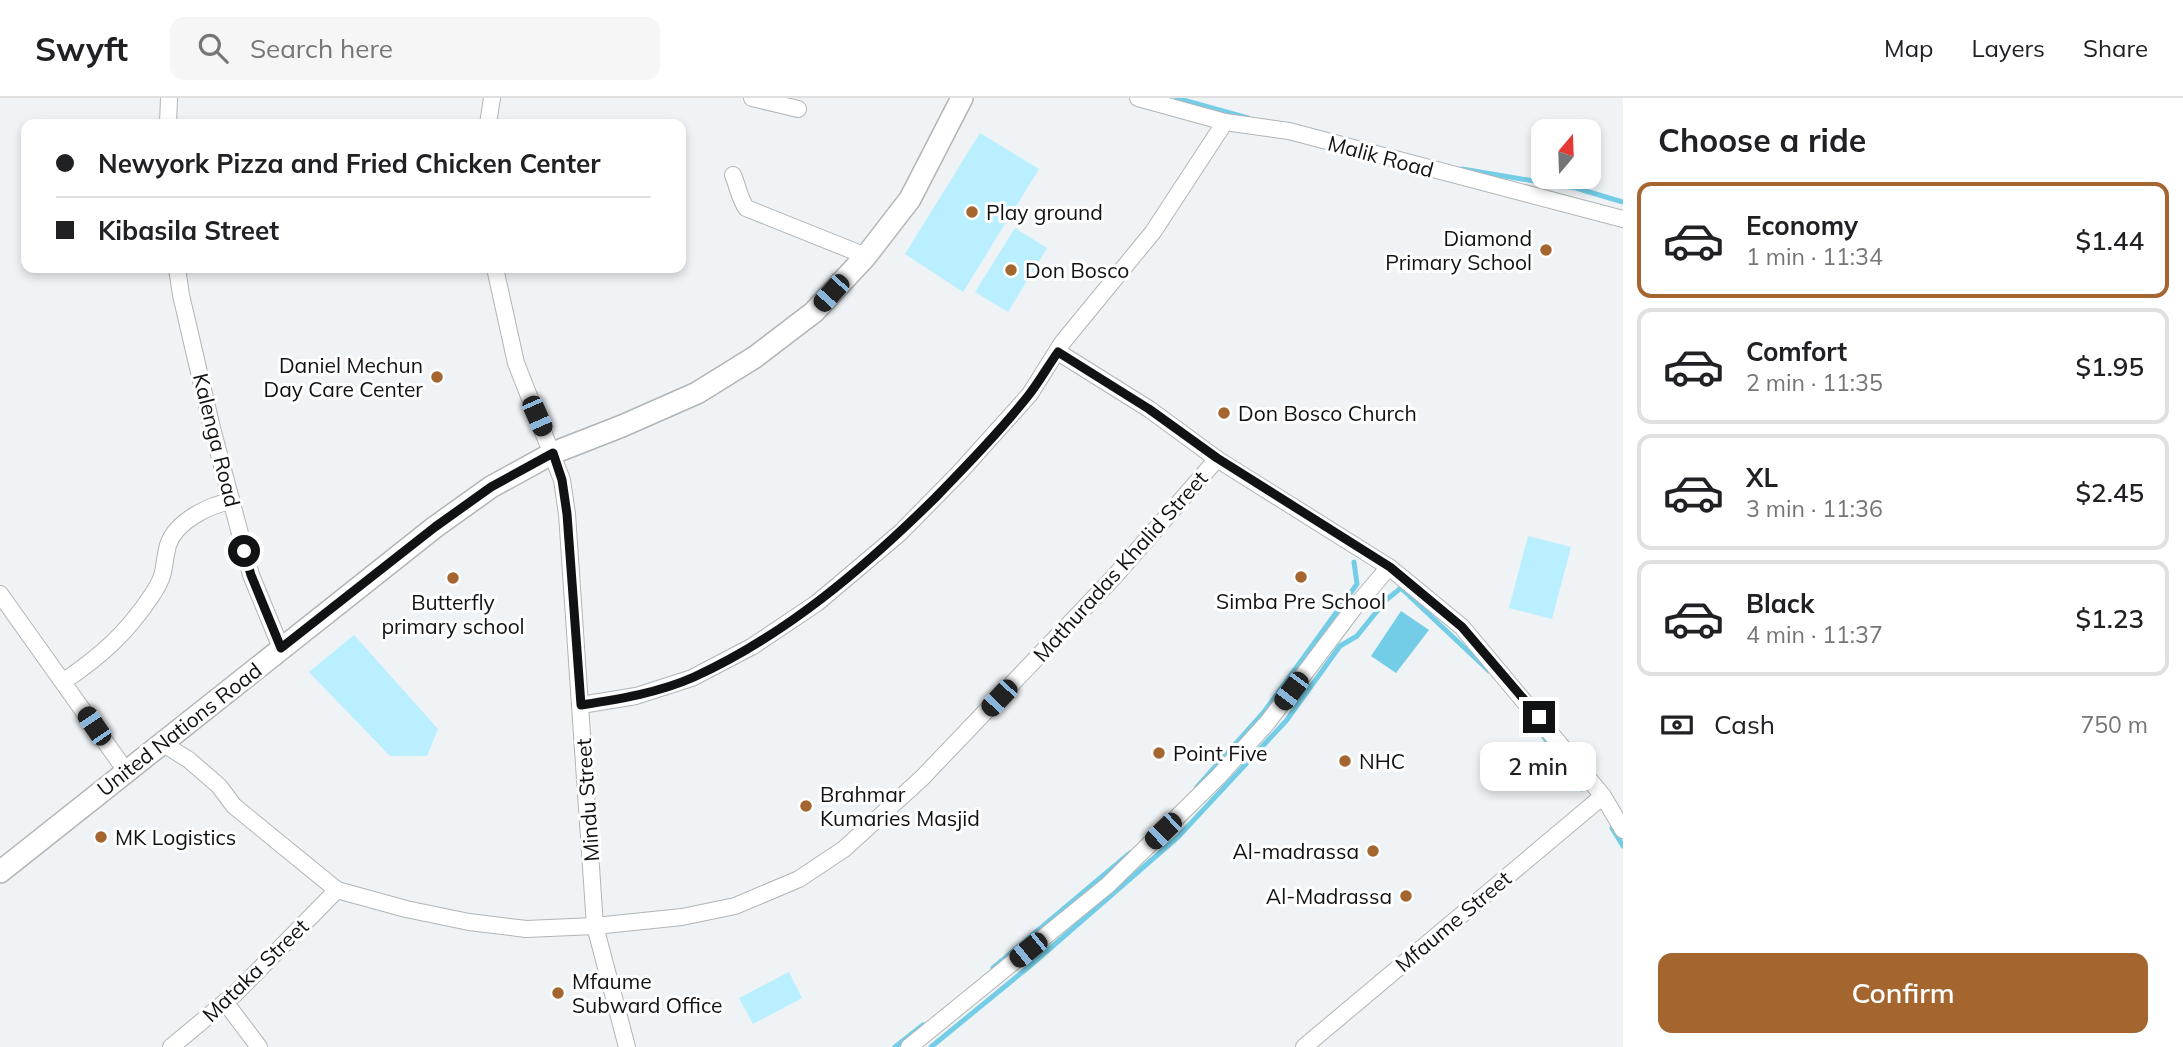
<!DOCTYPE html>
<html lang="en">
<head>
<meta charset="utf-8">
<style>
	:root { --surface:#fff; --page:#f6f6f6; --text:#202124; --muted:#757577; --line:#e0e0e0; --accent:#a5652e }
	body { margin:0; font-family:Mulish,sans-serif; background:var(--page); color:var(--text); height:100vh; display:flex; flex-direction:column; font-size:26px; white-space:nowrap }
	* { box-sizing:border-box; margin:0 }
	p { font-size:23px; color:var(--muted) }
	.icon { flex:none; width:38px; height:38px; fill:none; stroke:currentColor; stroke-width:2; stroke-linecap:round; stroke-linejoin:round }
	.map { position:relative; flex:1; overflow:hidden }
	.sheet { display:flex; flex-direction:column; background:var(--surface); width:560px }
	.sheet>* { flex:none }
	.hud { position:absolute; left:21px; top:21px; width:665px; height:154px; border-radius:14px; box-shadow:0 4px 10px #0003; display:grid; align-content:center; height:154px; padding:0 35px; background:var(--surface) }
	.needle { width:46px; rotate:19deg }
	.fabs { position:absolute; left:1531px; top:21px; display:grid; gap:14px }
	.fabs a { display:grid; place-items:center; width:70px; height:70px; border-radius:14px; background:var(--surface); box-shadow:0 4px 10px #0003; font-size:35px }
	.end { position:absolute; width:32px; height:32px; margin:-16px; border:9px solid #111213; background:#fff; box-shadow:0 0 0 4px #fff }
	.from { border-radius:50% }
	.bubble { position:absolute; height:49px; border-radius:14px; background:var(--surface); box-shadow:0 4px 10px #0003; font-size:23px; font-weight:600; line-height:49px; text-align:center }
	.car { position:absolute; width:21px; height:42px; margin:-21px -10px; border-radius:9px; box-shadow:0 0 5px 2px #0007; background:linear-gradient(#222 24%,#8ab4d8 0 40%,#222 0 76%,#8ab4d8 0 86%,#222 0) }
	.hud b { display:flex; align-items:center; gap:24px; height:66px; font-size:26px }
	.hud b+b { border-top:2px solid var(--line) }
	.hud i { width:18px; height:18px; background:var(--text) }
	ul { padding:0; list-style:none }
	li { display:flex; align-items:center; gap:21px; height:116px; margin:0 14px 10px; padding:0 21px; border:4px solid var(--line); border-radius:14px }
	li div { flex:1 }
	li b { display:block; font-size:26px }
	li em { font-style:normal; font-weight:600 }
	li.current { border-color:var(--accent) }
	li>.icon { width:63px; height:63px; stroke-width:1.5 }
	h2 { padding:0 35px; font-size:32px; line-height:84px }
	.pay { display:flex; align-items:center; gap:18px; height:77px; padding:0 35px; font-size:26px }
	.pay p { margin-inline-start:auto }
	.action { display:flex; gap:14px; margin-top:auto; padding:14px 35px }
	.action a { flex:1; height:80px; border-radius:14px; background:var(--accent); color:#fff; font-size:28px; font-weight:600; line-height:80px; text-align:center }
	header { display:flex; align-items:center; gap:42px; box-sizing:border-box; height:98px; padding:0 35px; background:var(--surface); border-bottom:2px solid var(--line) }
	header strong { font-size:33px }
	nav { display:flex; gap:38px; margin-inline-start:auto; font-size:24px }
	.search { width:490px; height:63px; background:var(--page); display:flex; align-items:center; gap:18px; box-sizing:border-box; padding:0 24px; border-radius:14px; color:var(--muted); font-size:26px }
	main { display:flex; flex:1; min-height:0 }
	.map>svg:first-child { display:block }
	.green { fill:#b9efff }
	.water { fill:#74cde6 }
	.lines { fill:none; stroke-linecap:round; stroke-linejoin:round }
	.stream { stroke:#74cde6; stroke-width:5 }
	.minor-casing { stroke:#b1b5b6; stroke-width:18 }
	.tertiary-casing { stroke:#b1b5b6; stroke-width:24 }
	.minor { stroke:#fff; stroke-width:16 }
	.tertiary { stroke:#fff; stroke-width:21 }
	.route { stroke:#111213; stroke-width:9 }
	.poi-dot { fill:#a5652e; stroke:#fff; stroke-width:2.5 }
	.labels { text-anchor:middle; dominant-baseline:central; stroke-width:6; stroke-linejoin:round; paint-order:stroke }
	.street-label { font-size:21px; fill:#111213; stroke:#fff }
	.poi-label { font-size:21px; fill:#111213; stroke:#fff; text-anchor:start }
</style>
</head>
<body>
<header>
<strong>Swyft</strong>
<div class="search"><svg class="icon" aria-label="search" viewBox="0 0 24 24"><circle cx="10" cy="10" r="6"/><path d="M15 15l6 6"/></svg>Search here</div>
<nav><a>Map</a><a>Layers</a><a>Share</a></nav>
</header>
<main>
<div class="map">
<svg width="1623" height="949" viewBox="0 0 1623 949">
	<rect width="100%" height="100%" fill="#eff3f5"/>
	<g class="green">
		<path d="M 980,35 L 1039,71 L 963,194 L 905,156 Z"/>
		<path d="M 1015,130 L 1047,150 L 1008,214 L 975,194 Z"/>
		<path d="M 1528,438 L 1571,449 L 1552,521 L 1509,510 Z"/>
		<path d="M 354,537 L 438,631 L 427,658 L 390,658 L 309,574 Z"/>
		<path d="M 789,874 L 802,900 L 753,926 L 739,900 Z"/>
	</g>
	<path class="water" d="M 1401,513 L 1429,532 L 1396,575 L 1371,558 Z"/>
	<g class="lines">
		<g class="stream">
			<path d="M 1176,0 L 1248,20"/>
			<path d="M 1462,71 L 1576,90 L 1623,104"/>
			<path d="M 1538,631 L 1582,691"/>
			<path d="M 1197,689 L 1264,614 L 1357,486 L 1354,464"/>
			<path d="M 1612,730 L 1623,748"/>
			<path d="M 993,870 L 1130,755"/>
			<path d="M 895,949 L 923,927"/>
			<path d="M 931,949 L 1031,867 L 1178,739 L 1286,623 L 1340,548 L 1357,538 L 1386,502 L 1401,490 L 1489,573"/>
		</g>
		<g class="minor-casing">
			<g id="minor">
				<path d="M 752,0 L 798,11"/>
				<path d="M 1138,0 L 1225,24 L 1289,33 L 1623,121"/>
				<path d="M 168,26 L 169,0"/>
				<path d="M 488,26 L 492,0"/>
				<path d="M 733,77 C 738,89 739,99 746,110 L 866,158"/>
				<path d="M 177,170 L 181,197 L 212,330 L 251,477 L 281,550"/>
				<path d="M 495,170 L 516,265 L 562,382 L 567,416 L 595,828 L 627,949"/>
				<path d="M 1058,254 L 1149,311 L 1217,361 L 1389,469 L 1462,529 L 1603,698 L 1623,732"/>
				<path d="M 0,496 L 126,673"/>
				<path d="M 64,583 C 101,558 127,535 152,497 C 167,475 162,470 168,447 C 176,423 209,407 232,403"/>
				<path d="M 581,607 L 636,598 L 692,580 L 753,548 L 817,505 L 900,435 L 960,374 L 1030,296 L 1062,245 L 1153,134 L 1225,24"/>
				<path d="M 162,645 L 189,662 L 219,688 L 234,708 L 337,792 L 406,811 L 469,824 L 526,831 L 595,828 L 682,819 L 735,808 L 799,781 L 844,751 L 922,680 L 1114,479 L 1217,361"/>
				<path d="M 225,904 L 259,949"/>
				<path d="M 171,949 L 236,895 L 337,792"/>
				<path d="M 909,949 L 1108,787 L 1218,679 L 1267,625 L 1354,510 L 1389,469"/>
				<path d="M 1304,949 L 1603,698"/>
			</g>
		</g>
		<g class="tertiary-casing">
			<path id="tertiary" d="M 0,774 L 435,429 L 491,389 L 553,355 L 622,328 L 697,295 L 755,259 L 814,214 L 866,158 L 910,101 L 962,0"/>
		</g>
		<use href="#minor" class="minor"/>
		<use href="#tertiary" class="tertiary"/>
	</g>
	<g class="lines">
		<path class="route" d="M 244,453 L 251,477 L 281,550 L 435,429 L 491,389 L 553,355 L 562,382 L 567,416 L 581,607 C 619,601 658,595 694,579 C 786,537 864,470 935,400 C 967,367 1000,333 1028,298 C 1039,284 1048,268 1058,254 L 1149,311 L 1217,360 L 1390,469 L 1462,529 L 1539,619"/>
	</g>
	<g class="poi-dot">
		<circle cx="972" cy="114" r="7"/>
		<circle cx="1546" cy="152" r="7"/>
		<circle cx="1011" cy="172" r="7"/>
		<circle cx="437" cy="279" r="7"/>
		<circle cx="1224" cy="315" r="7"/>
		<circle cx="1301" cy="479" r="7"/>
		<circle cx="453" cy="480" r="7"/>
		<circle cx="1159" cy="655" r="7"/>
		<circle cx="1345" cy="663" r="7"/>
		<circle cx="806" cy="708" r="7"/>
		<circle cx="101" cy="739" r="7"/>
		<circle cx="1373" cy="753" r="7"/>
		<circle cx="1406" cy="798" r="7"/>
		<circle cx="558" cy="895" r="7"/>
	</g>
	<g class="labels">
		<g class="street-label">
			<text transform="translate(1381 58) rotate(15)">Malik Road</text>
			<text transform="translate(217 342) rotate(76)">Kalenga Road</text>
			<text transform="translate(1120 468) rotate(-48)">Mathuradas Khalid Street</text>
			<text transform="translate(179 631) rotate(-38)">United Nations Road</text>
			<text transform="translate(587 702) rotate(-94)">Mindu Street</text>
			<text transform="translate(1453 823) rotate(-40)">Mfaume Street</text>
			<text transform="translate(255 872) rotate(-44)">Mataka Street</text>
		</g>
		<g class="poi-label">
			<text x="986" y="114">Play ground</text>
			<text x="1532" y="140" text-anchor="end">Diamond<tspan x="1532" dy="24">Primary School</tspan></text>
			<text x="1025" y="172">Don Bosco</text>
			<text x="423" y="267" text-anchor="end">Daniel Mechun<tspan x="423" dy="24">Day Care Center</tspan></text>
			<text x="1238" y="315">Don Bosco Church</text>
			<text x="1301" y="503" text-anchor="middle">Simba Pre School</text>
			<text x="453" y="504" text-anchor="middle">Butterfly<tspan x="453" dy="24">primary school</tspan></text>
			<text x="1173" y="655">Point Five</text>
			<text x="1359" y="663">NHC</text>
			<text x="820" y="696">Brahmar<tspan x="820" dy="24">Kumaries Masjid</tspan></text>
			<text x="115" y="739">MK Logistics</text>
			<text x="1359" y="753" text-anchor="end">Al-madrassa</text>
			<text x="1392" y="798" text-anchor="end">Al-Madrassa</text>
			<text x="572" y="883">Mfaume<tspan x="572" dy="24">Subward Office</tspan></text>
		</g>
	</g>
</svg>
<div class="fabs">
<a><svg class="needle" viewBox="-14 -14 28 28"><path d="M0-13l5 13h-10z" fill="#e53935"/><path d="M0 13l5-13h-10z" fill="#757577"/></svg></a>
</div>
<i class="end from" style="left:244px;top:453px"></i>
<i class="end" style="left:1539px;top:619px"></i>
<div class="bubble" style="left:1480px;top:644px;width:116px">2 min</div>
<i class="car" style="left:831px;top:195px;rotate:222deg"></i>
<i class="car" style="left:537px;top:318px;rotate:156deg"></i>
<i class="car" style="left:1291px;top:593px;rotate:217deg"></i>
<i class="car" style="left:999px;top:600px;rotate:223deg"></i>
<i class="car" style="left:94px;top:628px;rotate:326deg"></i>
<i class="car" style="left:1163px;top:733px;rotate:226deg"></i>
<i class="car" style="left:1028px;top:852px;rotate:231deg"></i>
<div class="hud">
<b><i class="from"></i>Newyork Pizza and Fried Chicken Center</b>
<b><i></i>Kibasila Street</b>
</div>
</div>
<section class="sheet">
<h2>Choose a ride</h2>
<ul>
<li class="current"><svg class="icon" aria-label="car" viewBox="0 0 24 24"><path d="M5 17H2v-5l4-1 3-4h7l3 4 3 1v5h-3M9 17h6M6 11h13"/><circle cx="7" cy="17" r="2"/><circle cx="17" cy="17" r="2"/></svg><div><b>Economy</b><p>1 min · 11:34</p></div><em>$1.44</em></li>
<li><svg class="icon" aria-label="car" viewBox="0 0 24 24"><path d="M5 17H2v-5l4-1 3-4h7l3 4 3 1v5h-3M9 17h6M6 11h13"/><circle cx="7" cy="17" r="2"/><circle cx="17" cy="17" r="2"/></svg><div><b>Comfort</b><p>2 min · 11:35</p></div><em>$1.95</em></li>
<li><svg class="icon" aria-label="car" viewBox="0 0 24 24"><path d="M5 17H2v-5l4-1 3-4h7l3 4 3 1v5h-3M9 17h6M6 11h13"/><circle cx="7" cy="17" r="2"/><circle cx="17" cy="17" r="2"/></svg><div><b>XL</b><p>3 min · 11:36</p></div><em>$2.45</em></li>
<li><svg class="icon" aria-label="car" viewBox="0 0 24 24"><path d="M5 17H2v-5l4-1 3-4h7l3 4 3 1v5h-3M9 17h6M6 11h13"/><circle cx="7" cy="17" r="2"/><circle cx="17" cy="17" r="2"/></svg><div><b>Black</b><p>4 min · 11:37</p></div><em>$1.23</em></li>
</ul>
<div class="pay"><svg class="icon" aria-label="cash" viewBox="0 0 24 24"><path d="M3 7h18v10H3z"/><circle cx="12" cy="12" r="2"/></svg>Cash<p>750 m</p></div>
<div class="action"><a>Confirm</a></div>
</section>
</main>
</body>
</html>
